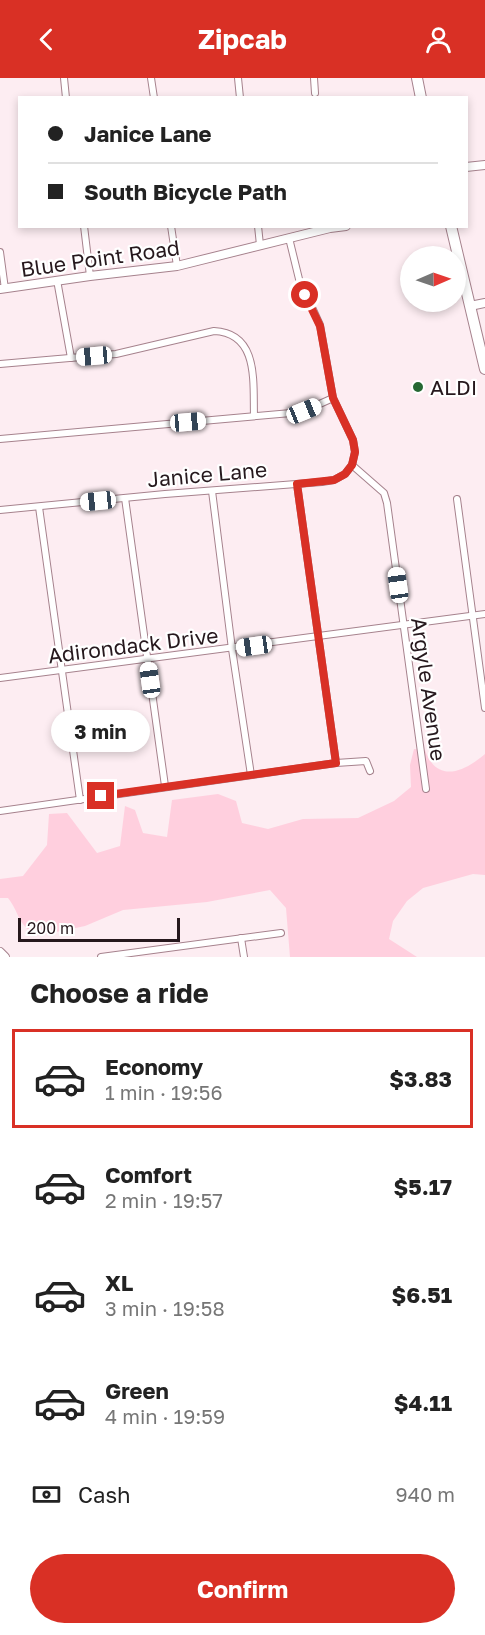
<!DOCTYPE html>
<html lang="en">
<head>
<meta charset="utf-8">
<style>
	:root { --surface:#fff; --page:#f6f6f6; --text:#222; --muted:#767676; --line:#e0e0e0; --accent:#d93025 }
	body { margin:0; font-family:"Golos Text",sans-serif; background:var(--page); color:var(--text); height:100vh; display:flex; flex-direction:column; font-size:22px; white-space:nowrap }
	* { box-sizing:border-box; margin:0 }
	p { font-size:20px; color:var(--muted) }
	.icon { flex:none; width:33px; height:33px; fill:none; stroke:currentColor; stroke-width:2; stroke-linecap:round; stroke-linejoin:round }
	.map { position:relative; height:879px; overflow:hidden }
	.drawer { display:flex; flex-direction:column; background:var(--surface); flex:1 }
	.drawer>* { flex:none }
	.hud { position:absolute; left:18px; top:18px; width:450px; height:132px; border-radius:0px; box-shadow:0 3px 9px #0003; display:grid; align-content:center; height:132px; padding:0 30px; background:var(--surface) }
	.needle { width:39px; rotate:88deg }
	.fabs { position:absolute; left:400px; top:168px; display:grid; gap:12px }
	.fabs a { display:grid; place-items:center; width:66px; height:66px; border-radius:50%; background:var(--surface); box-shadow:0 3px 9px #0003; font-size:30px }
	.scale { position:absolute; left:18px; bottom:15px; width:162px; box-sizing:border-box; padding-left:6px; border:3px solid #26181d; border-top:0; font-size:16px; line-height:21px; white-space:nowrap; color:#26181d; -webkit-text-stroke:4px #fff; paint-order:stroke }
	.end { position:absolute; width:27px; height:27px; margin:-14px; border:8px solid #d93025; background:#fff; box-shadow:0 0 0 3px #fff }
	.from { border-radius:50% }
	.bubble { position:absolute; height:42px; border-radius:21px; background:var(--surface); box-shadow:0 3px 9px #0003; font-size:20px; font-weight:700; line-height:42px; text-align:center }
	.car { position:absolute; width:18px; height:36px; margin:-18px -9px; border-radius:8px; box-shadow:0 0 4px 2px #0007; background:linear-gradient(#fff 24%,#345 0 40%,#fff 0 76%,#345 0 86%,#fff 0) }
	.hud b { display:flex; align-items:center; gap:21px; height:57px; font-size:22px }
	.hud b+b { border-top:2px solid var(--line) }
	.hud i { width:15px; height:15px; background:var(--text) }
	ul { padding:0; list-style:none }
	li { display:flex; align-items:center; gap:18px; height:99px; margin:0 12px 9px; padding:0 18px; border:3px solid transparent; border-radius:0px }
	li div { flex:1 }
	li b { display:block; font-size:22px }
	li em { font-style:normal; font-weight:700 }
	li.selected { border-color:var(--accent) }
	li>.icon { width:54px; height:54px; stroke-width:1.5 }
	h2 { padding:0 30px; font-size:27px; line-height:72px }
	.pay { display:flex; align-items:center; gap:15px; height:66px; padding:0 30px; font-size:22px }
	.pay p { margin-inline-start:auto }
	.button { display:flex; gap:12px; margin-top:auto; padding:12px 30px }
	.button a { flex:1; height:69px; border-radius:36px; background:var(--accent); color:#fff; font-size:24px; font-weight:700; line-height:69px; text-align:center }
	header { display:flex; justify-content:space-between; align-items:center; height:78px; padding:0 30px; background:var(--accent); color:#fff; font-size:27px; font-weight:700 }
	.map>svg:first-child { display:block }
	.green { fill:#ffcfde }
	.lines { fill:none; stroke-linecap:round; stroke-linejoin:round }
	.minor-casing { stroke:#a6828d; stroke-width:8 }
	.tertiary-casing { stroke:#a6828d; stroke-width:10 }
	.primary-casing { stroke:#a6828d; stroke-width:12 }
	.minor { stroke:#fff; stroke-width:6 }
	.tertiary { stroke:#fff; stroke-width:8 }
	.primary { stroke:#fff; stroke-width:10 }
	.route { stroke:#d93025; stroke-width:8 }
	.poi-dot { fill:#266833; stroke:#fff; stroke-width:2 }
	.labels { text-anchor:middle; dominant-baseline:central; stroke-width:4.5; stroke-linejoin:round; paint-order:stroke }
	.street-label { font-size:21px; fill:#26181d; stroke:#fff }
	.poi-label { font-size:21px; fill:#26181d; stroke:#fff; text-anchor:start }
</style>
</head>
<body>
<header><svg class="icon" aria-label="back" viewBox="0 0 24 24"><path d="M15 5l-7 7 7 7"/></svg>Zipcab<svg class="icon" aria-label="person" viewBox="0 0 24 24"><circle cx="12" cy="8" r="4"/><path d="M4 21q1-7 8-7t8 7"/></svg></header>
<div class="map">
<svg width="485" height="879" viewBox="0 0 485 879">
	<rect width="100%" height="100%" fill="#fdedf2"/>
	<path class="green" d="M 414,671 L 425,672 C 437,706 464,694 485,676 L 485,797 L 473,796 L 423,810 L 407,823 L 393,843 L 389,861 L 417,879 L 290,879 L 286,830 L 270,812 L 207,824 L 123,832 L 85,848 L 37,858 C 16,845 20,835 8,820 L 0,820 L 0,801 L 23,798 L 47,767 L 49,736 L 67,735 L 97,775 L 120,768 L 125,728 L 135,732 L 143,755 L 167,759 L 172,722 L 218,716 L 236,723 L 242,745 L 268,751 L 303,741 L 358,740 L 394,723 L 411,709 L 410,687 Z"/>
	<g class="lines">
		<g class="minor-casing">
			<g id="minor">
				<path d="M 64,0 L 66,20"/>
				<path d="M 151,0 L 154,20"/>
				<path d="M 238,0 L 240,20"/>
				<path d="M 314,0 L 315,15"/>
				<path d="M 84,148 L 90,198"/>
				<path d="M 171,148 L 177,188"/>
				<path d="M 258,148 L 260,167"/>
				<path d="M 0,174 L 5,211"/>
				<path d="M 57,202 L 71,280"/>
				<path d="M 0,286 L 116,276 L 214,253 C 259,255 253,304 254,338"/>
				<path d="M 0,361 L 291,335 L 304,333 L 333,320"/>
				<path d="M 352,387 L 384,415 L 387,425 L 426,711"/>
				<path d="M 297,406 L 336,685"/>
				<path d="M 212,413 L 232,571 L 251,697"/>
				<path d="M 125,420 L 165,708"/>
				<path d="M 457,421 L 485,630"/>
				<path d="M 39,429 L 80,722"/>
				<path d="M 0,432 L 165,416 L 322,404 L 334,402 L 345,396 L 352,387 L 355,374 L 353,362 L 333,320 L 320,247 L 299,201 L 289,160"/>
				<path d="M 0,600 L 485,536"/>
				<path d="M 0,733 L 336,685 L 366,683 L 370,693"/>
				<path d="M 241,860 L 244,879"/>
				<path d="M 101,879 L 281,855"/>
			</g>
		</g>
		<g class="tertiary-casing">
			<g id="tertiary">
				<path d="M 466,89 L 485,87"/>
				<path d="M 0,211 L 90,198 L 177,188 L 330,150 L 346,148"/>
				<path d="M 470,228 L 485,225"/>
				<path d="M 0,874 L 5,879"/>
			</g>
		</g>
		<g class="primary-casing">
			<g id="primary">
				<path d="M 417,0 L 421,20"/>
				<path d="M 451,148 L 485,291"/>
			</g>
		</g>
		<use href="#minor" class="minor"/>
		<use href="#tertiary" class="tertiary"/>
		<use href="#primary" class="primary"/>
	</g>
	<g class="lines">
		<path class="route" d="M 101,718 L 336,685 L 297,406 L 334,402 L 345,396 L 352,387 L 355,374 L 353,362 L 333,320 L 320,248 L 305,217"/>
	</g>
	<circle class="poi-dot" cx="418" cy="309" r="6"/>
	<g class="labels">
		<g class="street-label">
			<text transform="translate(100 180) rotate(-8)">Blue Point Road</text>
			<text transform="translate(207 396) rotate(-5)">Janice Lane</text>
			<text transform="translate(133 567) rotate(-7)">Adirondack Drive</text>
			<text transform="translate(429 611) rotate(82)">Argyle Avenue</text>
		</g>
		<g class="poi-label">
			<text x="430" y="309">ALDI</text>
		</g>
	</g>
</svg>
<div class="fabs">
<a><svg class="needle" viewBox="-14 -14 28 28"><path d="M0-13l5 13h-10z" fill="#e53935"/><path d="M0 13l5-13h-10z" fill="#767676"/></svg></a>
</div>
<div class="scale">200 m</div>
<i class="end from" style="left:305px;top:217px"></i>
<i class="end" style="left:101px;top:718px"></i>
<div class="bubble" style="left:51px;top:632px;width:99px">3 min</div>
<i class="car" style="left:94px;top:278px;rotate:265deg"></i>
<i class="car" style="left:304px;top:333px;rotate:68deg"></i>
<i class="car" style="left:188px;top:344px;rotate:85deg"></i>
<i class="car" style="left:98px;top:423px;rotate:264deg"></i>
<i class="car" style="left:398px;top:507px;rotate:352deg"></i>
<i class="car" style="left:254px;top:568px;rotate:262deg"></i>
<i class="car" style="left:150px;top:602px;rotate:352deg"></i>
<div class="hud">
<b><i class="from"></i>Janice Lane</b>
<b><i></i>South Bicycle Path</b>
</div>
</div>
<section class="drawer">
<h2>Choose a ride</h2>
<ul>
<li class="selected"><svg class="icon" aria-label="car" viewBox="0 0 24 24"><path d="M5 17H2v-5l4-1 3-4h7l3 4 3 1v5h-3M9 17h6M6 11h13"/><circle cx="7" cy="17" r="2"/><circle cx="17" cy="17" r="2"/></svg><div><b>Economy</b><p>1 min · 19:56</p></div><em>$3.83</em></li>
<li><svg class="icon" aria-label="car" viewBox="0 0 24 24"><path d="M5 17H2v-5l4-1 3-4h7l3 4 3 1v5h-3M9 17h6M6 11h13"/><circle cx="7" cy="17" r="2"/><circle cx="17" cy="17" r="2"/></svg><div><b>Comfort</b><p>2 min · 19:57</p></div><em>$5.17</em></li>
<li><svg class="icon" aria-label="car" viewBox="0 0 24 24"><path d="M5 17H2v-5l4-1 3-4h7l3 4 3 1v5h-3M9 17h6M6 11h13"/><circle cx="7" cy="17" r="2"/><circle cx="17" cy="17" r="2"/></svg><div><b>XL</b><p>3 min · 19:58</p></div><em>$6.51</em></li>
<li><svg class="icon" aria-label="car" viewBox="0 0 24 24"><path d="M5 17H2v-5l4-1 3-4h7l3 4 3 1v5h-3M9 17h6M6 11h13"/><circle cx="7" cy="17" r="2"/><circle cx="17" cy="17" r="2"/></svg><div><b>Green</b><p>4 min · 19:59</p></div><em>$4.11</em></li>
</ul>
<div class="pay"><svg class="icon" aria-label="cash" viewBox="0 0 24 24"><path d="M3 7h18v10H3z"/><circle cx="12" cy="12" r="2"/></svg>Cash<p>940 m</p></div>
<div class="button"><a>Confirm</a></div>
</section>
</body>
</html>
